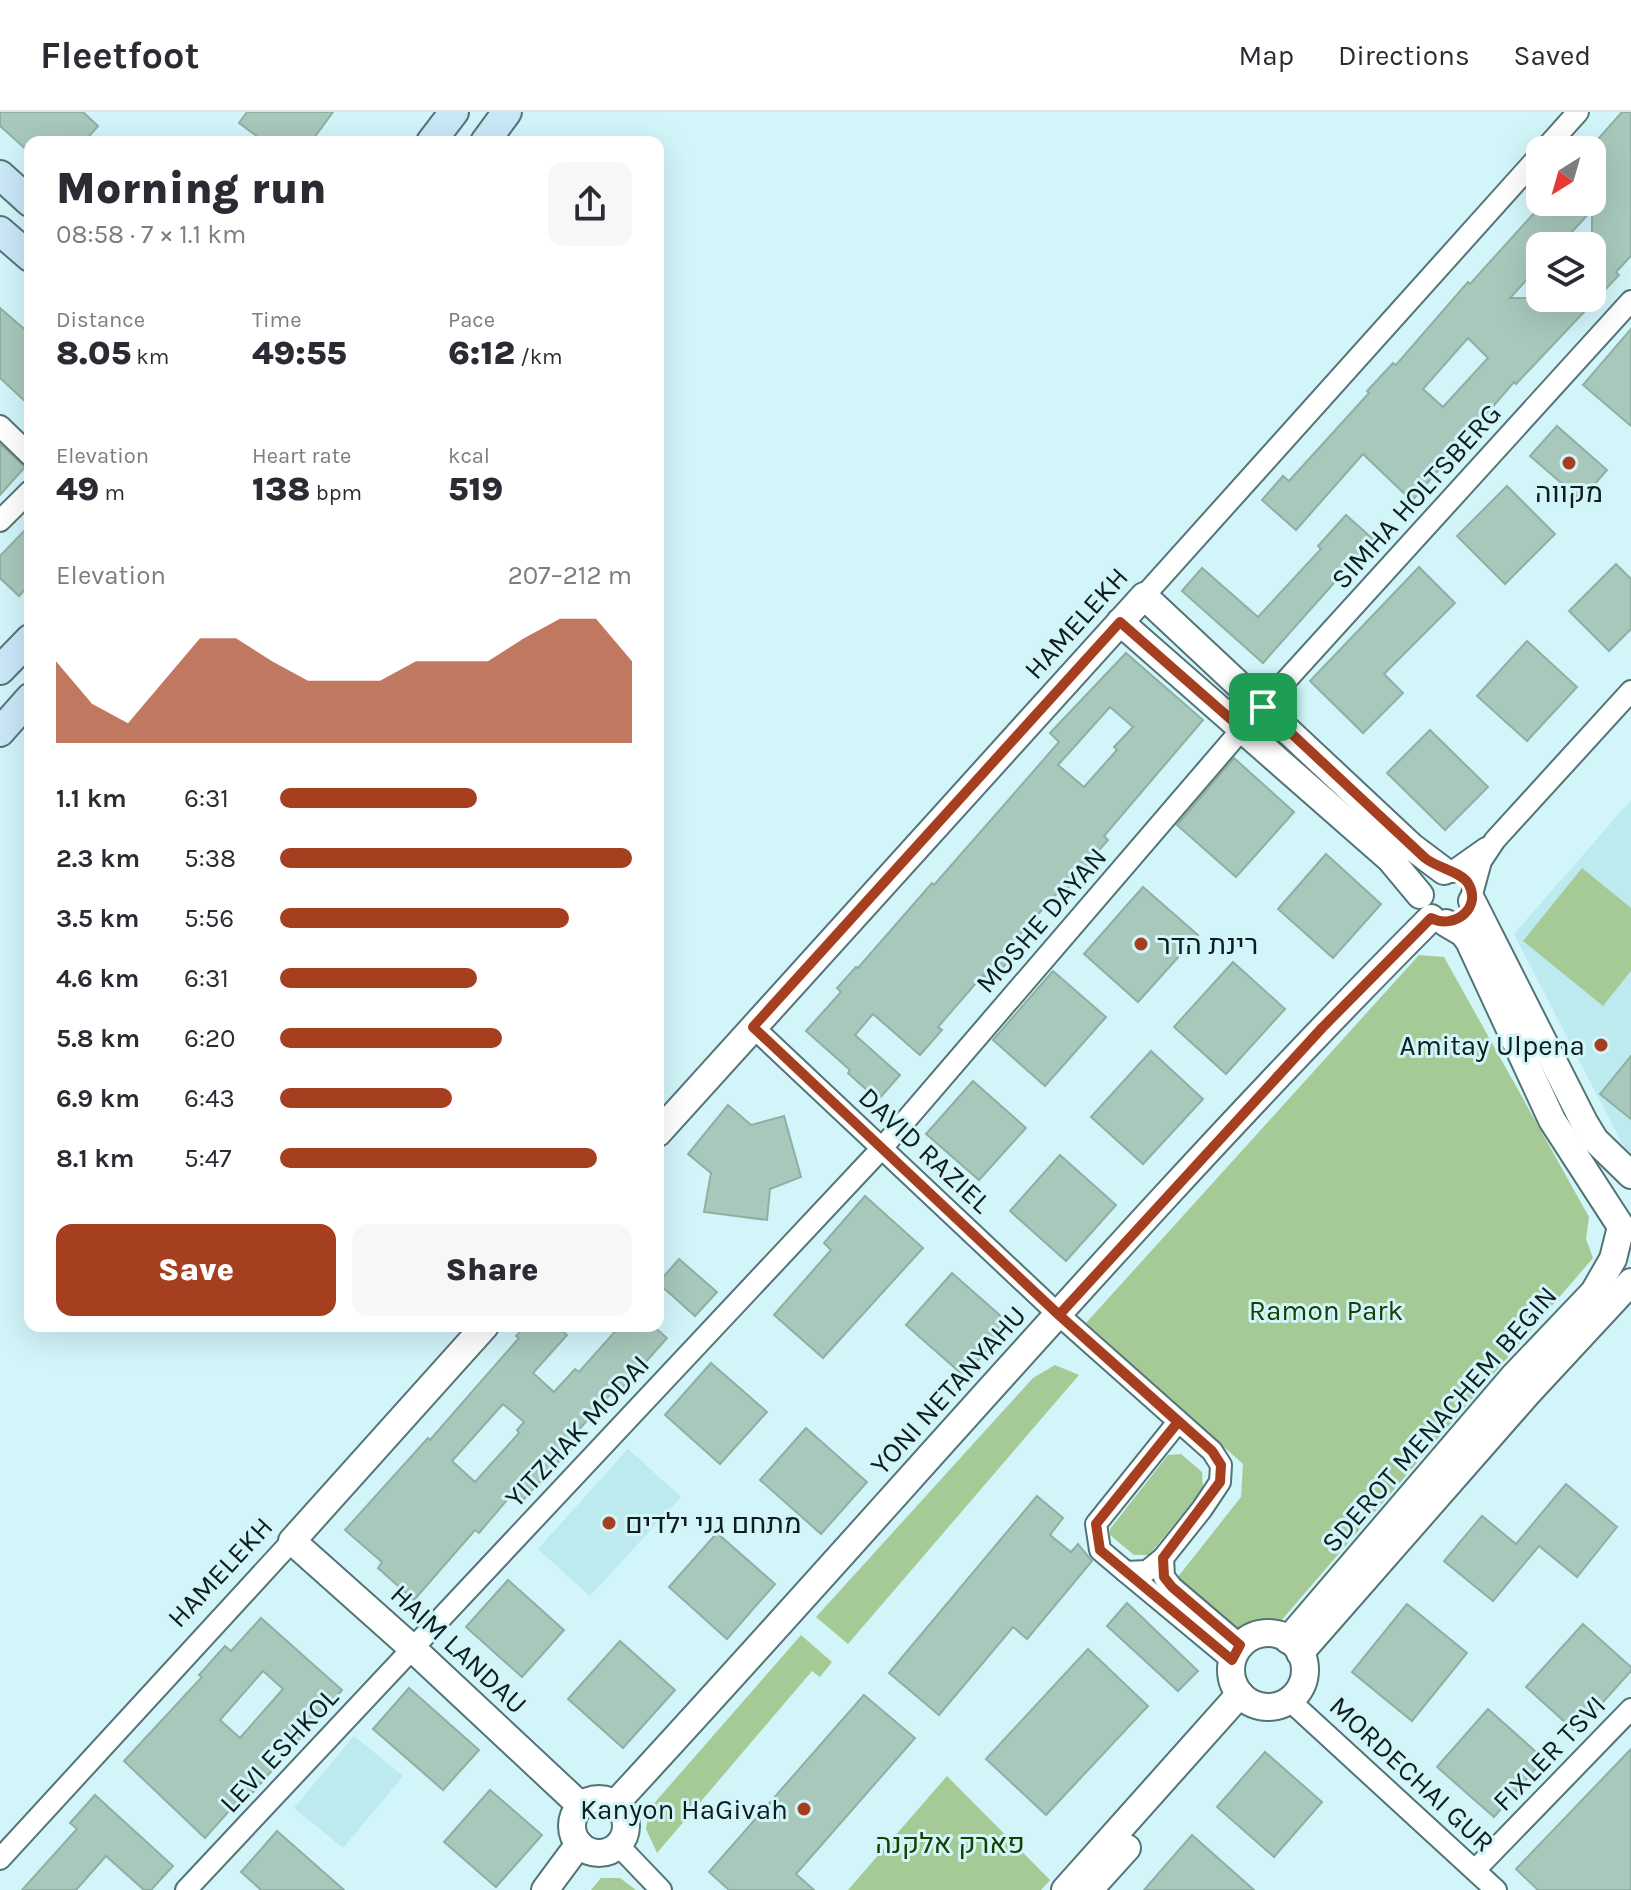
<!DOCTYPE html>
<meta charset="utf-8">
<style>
:root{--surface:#fff;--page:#f7f7f7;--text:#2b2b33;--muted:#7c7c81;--line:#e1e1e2;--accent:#a63f1f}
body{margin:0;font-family:Karla,Heebo,sans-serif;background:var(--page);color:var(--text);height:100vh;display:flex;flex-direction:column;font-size:30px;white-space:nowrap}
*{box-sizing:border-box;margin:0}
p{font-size:26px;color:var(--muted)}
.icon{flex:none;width:44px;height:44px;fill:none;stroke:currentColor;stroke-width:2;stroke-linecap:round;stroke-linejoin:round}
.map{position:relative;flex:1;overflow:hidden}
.sheet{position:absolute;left:24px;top:24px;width:640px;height:1196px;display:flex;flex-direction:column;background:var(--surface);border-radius:16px;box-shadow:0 8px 32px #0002}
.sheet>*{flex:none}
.needle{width:52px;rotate:217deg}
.tools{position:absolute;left:1526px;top:24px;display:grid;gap:16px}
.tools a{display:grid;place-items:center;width:80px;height:80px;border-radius:16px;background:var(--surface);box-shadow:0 8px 32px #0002;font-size:40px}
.pin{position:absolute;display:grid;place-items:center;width:68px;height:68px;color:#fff;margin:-34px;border-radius:16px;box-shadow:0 4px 12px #0006}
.round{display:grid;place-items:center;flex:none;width:84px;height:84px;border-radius:16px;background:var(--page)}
.head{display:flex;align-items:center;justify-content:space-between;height:136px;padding:0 32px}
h1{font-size:44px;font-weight:800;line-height:60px}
.stats{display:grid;grid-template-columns:repeat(3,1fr);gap:12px;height:136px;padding:8px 32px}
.stats div{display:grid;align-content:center}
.stats b{font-size:34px;font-weight:800}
.stats small{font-size:22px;font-weight:400}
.stats p{font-size:22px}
.chart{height:224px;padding:16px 32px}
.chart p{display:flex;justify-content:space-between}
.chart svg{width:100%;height:144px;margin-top:8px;fill:var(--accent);opacity:.7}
.cta{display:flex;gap:16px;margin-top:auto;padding:16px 32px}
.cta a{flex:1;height:92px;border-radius:16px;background:var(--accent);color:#fff;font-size:32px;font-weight:800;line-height:92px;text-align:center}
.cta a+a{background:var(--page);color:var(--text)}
ul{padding:0 32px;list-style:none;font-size:26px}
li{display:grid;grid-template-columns:128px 96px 1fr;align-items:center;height:60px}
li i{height:20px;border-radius:10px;background:var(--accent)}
header{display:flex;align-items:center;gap:48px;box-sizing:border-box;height:112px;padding:0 40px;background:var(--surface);border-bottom:2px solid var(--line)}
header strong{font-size:38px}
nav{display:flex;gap:44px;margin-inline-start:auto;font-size:28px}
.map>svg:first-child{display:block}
.built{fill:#bceaef}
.green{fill:#a5ca96}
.building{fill:#a8c8bc;stroke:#90afa4;stroke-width:2;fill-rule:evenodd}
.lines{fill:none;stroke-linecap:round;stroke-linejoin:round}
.minor-casing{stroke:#537477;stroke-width:24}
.tertiary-casing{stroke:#537477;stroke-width:30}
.secondary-casing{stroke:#537477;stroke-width:32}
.minor{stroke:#fff;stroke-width:20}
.tertiary{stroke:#fff;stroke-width:26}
.secondary{stroke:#cae7f8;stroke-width:28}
.route-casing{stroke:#fff;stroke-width:16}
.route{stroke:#a63f1f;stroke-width:10}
.poi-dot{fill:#a63f1f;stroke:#d1f5f9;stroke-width:3}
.labels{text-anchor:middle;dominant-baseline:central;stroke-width:6;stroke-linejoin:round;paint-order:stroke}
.poi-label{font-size:28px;fill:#0f1d1e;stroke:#d1f5f9;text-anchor:start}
.street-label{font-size:28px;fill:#0f1d1e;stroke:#d1f5f9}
.park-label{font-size:28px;fill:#184000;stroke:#d1f5f9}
</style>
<header>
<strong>Fleetfoot</strong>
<nav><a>Map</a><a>Directions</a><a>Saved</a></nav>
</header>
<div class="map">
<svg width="1631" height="1778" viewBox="0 0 1631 1778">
<rect width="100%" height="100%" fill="#d1f5f9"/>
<!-- built -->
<g class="built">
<path d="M1631,688V1045L1628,1043L1514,822Z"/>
<path d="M628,1337L681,1385L590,1484L538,1437Z"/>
<path d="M354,1624L403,1664L343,1736L294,1696Z"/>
</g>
<!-- green -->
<g class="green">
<path d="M1582,756L1631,796V859L1603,894L1523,829Z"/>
<path d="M1419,843L1444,845L1589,1105L1586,1127L1593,1146L1280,1510L1258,1508L1239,1516L1177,1466L1241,1385L1243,1352L1086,1211Z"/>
<path d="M1055,1253L1079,1263L848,1532L816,1505L1033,1266Z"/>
<path d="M1181,1342L1202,1360L1203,1377L1149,1443H1134L1110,1423V1417L1168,1343Z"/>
<path d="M801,1523L832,1550L820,1565L812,1559L657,1741L646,1717L650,1696Z"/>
<path d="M947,1664L1050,1768L1041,1778H848Z"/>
<path d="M601,1766H620L636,1778H591Z"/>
</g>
<!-- building -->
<g class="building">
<path d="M0,0H83L98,14L84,30H30V41L0,14Z"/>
<path d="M247,0H333L311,30H265L239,11Z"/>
<path d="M1622,0H1631V144L1616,160L1619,163L1516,272L1514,270L1412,389L1363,342L1296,418L1262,388L1283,364L1289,369L1369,281L1367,279L1393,251L1396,253L1468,170L1470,172L1544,90H1592V34ZM1592,98V186H1510L1540,153V134H1559ZM1468,226L1488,246L1443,295L1423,277Z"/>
<path d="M0,196L30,222V294L0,266Z"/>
<path d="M1631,217V314L1583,273Z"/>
<path d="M1557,314L1607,358L1581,388L1530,344Z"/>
<path d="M0,332L25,355L0,383Z"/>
<path d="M1507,374L1555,422L1505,472L1457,424Z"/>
<path d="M1346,403L1373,427L1263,551L1182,479L1202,456L1258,505L1321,437L1318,434Z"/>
<path d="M30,413V472L19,484L0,466V444Z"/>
<path d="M1616,452L1631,467V517L1609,539L1569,499Z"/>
<path d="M1419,455L1455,491L1384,562L1403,581L1363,621L1310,569Z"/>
<path d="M1527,529L1577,575L1527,629L1477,584Z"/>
<path d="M1126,541L1203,608L1104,724L1108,728L1086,753L1087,754L1062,783L1058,780L1005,839L1012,845L990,870L983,863L938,915L942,918L920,943L873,902L855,923L900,963L878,988L848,961L850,958L806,919L841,880L837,876L856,855L858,856L932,771L934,773L1059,630L1050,621ZM1110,595L1133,615L1114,635L1117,638L1084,675L1058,653Z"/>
<path d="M1430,618L1488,675L1445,718L1387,661Z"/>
<path d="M1234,646L1294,700L1236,765L1177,713Z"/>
<path d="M1326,742L1381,792L1333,846L1278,797Z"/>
<path d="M1143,775L1198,823L1138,890L1084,842Z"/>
<path d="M1233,850L1285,897L1226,962L1174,915Z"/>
<path d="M1053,859L1106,905L1045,974L993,928Z"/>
<path d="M1151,939L1203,987L1143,1052L1091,1005Z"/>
<path d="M1631,944V1007L1600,982Z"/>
<path d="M973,969L1026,1016L979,1068L926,1022Z"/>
<path d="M728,993L751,1013L784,1004L801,1065L770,1077L767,1108L704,1100L711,1061L688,1042Z"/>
<path d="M1060,1043L1116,1093L1066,1149L1010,1099Z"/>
<path d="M865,1084L923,1136L823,1246L774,1203L831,1138L824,1131Z"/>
<path d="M679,1147L717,1180L695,1204L658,1171Z"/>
<path d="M952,1161L1010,1212L964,1264L906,1213Z"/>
<path d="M525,1214H557L567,1223L533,1261L554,1280L575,1257L579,1260L620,1214H653L667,1226L620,1279L616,1276L575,1322L580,1327L522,1389L513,1381L479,1421L475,1418L414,1488L378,1456L382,1450L345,1418L428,1326L430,1328L519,1226L516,1224ZM503,1292L524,1310L517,1318L519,1321L475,1370L452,1349Z"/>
<path d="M711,1251L767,1300L720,1352L665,1303Z"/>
<path d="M806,1316L867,1370L821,1422L760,1368Z"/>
<path d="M1566,1372L1617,1415L1577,1465L1539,1434L1493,1489L1444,1449L1482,1404L1516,1432Z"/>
<path d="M1037,1384L1063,1406L1050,1423L1071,1440L1078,1432L1092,1449L1027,1527L1013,1515L939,1603L889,1561Z"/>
<path d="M717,1421L775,1472L727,1527L669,1475Z"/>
<path d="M508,1468L564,1518L522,1565L466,1515Z"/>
<path d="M1127,1491L1198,1559L1178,1579L1107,1514Z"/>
<path d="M1407,1492L1467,1541L1412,1609L1352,1560Z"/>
<path d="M261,1506L342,1578L248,1686L244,1682L205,1726L124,1649L202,1565L199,1563L225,1534L231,1539ZM263,1559L283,1577L240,1626L220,1608Z"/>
<path d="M1583,1512L1631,1555V1559L1576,1620L1526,1575Z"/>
<path d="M620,1529L675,1578L623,1636L568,1587Z"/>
<path d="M1088,1537L1148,1594L1046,1703L986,1647Z"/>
<path d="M409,1576L479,1638L443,1678L373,1617Z"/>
<path d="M864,1583L915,1626L796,1762L814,1778H729L709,1760Z"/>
<path d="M1488,1597L1544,1647L1494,1705L1437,1655Z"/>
<path d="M1631,1637V1778H1538L1516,1757Z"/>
<path d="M1265,1640L1322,1690L1274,1745L1217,1695Z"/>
<path d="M490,1678L542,1723L496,1775L444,1730Z"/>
<path d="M95,1683L173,1754L151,1778H144L106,1744L76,1778H22L77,1717L70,1711Z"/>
<path d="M277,1719L344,1778H261L241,1760Z"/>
<path d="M1192,1723L1254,1778H1144Z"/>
</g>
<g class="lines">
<defs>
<g id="minor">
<path d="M1544,38L1578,0"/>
<path d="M0,314L30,343"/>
<path d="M0,409L30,379"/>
<path d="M1144,484L1540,43"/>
<path d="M1452,760L1486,736"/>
<path d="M1472,782L1481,749L1495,728L1631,579"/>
<path d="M753,915L1059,1203L1212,1339L1221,1353L1220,1370L1202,1397L1163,1446L1147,1459L1126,1460L1100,1438L1096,1412L1178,1310"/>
<path d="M1163,1446L1164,1465L1172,1475L1240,1533"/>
<path d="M1126,1460L1232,1548"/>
<path d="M1289,1588L1496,1778"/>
<path d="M618,1733L661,1778"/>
<path d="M0,1747L292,1429"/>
<path d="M1475,1758L1631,1597"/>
<path d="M186,1778L882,1036L1242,617L1631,189"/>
</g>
<g id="tertiary">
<path d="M1120,510L1390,747L1420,783"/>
<path d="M1472,789L1584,1010L1595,1028L1631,1063"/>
<path d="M1446,811L1463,821L1469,829L1552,1008L1620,1113"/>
<path d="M658,1021L1144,484L1412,735L1444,759"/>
<path d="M485,1214L292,1429L412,1536L581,1694"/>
<circle cx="1268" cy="1558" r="37"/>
<path d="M1288,1528L1514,1264L1594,1180L1613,1147L1620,1119"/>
<path d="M1300,1541L1527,1282L1631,1170"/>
<circle cx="599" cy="1714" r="27"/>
<path d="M615,1692C888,1397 1148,1090 1431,806"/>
<path d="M545,1778L579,1732"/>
<path d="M1065,1778L1240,1582"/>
<path d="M1089,1778L1127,1736"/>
</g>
<g id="secondary">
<path d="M431,30L454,0"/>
<path d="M485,30L507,0"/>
<path d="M0,63L30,90"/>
<path d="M0,119L30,145"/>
<path d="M0,558L30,527"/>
<path d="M0,620L30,586"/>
</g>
</defs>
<!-- minor casing -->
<use href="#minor" class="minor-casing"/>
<!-- tertiary casing -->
<use href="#tertiary" class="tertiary-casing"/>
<!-- secondary casing -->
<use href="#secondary" class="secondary-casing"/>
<!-- minor -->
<use href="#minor" class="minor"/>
<!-- tertiary -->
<use href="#tertiary" class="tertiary"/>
<!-- secondary -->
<use href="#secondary" class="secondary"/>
</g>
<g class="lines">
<defs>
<path id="route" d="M1263,595L1242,617L1120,510L753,915L1059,1203L1212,1339L1221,1353L1220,1370L1163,1446L1164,1465L1172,1475L1240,1533L1232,1548L1100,1438L1096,1412L1178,1310L1059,1203L1322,916L1431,806C1454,818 1483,796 1468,771C1460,759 1437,756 1425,746L1263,595"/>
</defs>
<!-- route casing -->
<use href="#route" class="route-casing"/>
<!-- route -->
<use href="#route" class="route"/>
</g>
<!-- markers -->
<g class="poi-dot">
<circle cx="1569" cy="351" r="8"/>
<circle cx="1141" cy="832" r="8"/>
<circle cx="1601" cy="933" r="8"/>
<circle cx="609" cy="1411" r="8"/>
<circle cx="804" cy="1697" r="8"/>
</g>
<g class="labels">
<!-- poi labels -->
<g class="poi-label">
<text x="1569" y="380" text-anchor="middle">מקווה</text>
<text x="1157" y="832">רינת הדר</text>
<text x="1585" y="933" text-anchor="end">Amitay Ulpena</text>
<text x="625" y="1411">מתחם גני ילדים</text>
<text x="788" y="1697" text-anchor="end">Kanyon HaGivah</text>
</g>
<!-- street labels -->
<g class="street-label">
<text transform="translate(1416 384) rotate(-48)">SIMHA HOLTSBERG</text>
<text transform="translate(1076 511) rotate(-48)">HAMELEKH</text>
<text transform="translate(1041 808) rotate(-49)">MOSHE DAYAN</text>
<text transform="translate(925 1038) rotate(43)">DAVID RAZIEL</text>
<text transform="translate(948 1278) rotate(-48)">YONI NETANYAHU</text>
<text transform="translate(1439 1307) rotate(-49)">SDEROT MENACHEM BEGIN</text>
<text transform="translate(577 1319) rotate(-47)">YITZHAK MODAI</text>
<text transform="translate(220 1460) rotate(-47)">HAMELEKH</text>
<text transform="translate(459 1537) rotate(43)">HAIM LANDAU</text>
<text transform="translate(279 1638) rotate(-47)">LEVI ESHKOL</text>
<text transform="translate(1549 1641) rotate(-46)">FIXLER TSVI</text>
<text transform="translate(1412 1662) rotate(43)">MORDECHAI GUR</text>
</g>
<!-- park labels -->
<g class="park-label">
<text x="1326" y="1198">Ramon Park</text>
<text x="950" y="1731">פארק אלקנה</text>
</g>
</g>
</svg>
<div class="tools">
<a><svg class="needle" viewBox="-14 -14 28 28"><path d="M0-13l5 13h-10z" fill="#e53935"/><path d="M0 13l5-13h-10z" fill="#7c7c81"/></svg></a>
<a><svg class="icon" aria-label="layers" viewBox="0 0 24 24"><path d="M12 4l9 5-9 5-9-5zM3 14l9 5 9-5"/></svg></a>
</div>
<div class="pin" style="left:1263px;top:595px;background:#1e9e55"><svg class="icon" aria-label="arrive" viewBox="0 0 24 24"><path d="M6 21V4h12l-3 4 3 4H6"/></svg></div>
<section class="sheet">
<div class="head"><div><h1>Morning run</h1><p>08:58 · 7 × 1.1 km</p></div><a class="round"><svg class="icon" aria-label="share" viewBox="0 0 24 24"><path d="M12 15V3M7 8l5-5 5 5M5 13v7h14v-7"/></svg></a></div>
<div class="stats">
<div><p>Distance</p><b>8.05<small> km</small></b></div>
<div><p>Time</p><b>49:55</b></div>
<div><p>Pace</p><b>6:12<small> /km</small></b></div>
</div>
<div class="stats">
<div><p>Elevation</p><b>49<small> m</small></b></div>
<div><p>Heart rate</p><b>138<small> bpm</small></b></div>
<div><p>kcal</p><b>519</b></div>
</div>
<div class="chart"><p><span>Elevation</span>207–212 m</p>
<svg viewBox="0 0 160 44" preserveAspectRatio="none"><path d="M0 44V19L10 32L20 38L30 25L40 12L50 12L60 19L70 25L80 25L90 25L100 19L110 19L120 19L130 12L140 6L150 6L160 19V44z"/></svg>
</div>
<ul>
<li><b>1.1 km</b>6:31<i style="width:56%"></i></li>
<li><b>2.3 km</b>5:38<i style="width:100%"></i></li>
<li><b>3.5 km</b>5:56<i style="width:82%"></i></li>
<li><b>4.6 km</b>6:31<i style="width:56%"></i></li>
<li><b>5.8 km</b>6:20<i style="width:63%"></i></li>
<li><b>6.9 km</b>6:43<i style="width:49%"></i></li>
<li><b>8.1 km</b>5:47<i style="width:90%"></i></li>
</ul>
<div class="cta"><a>Save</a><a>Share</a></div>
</section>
</div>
